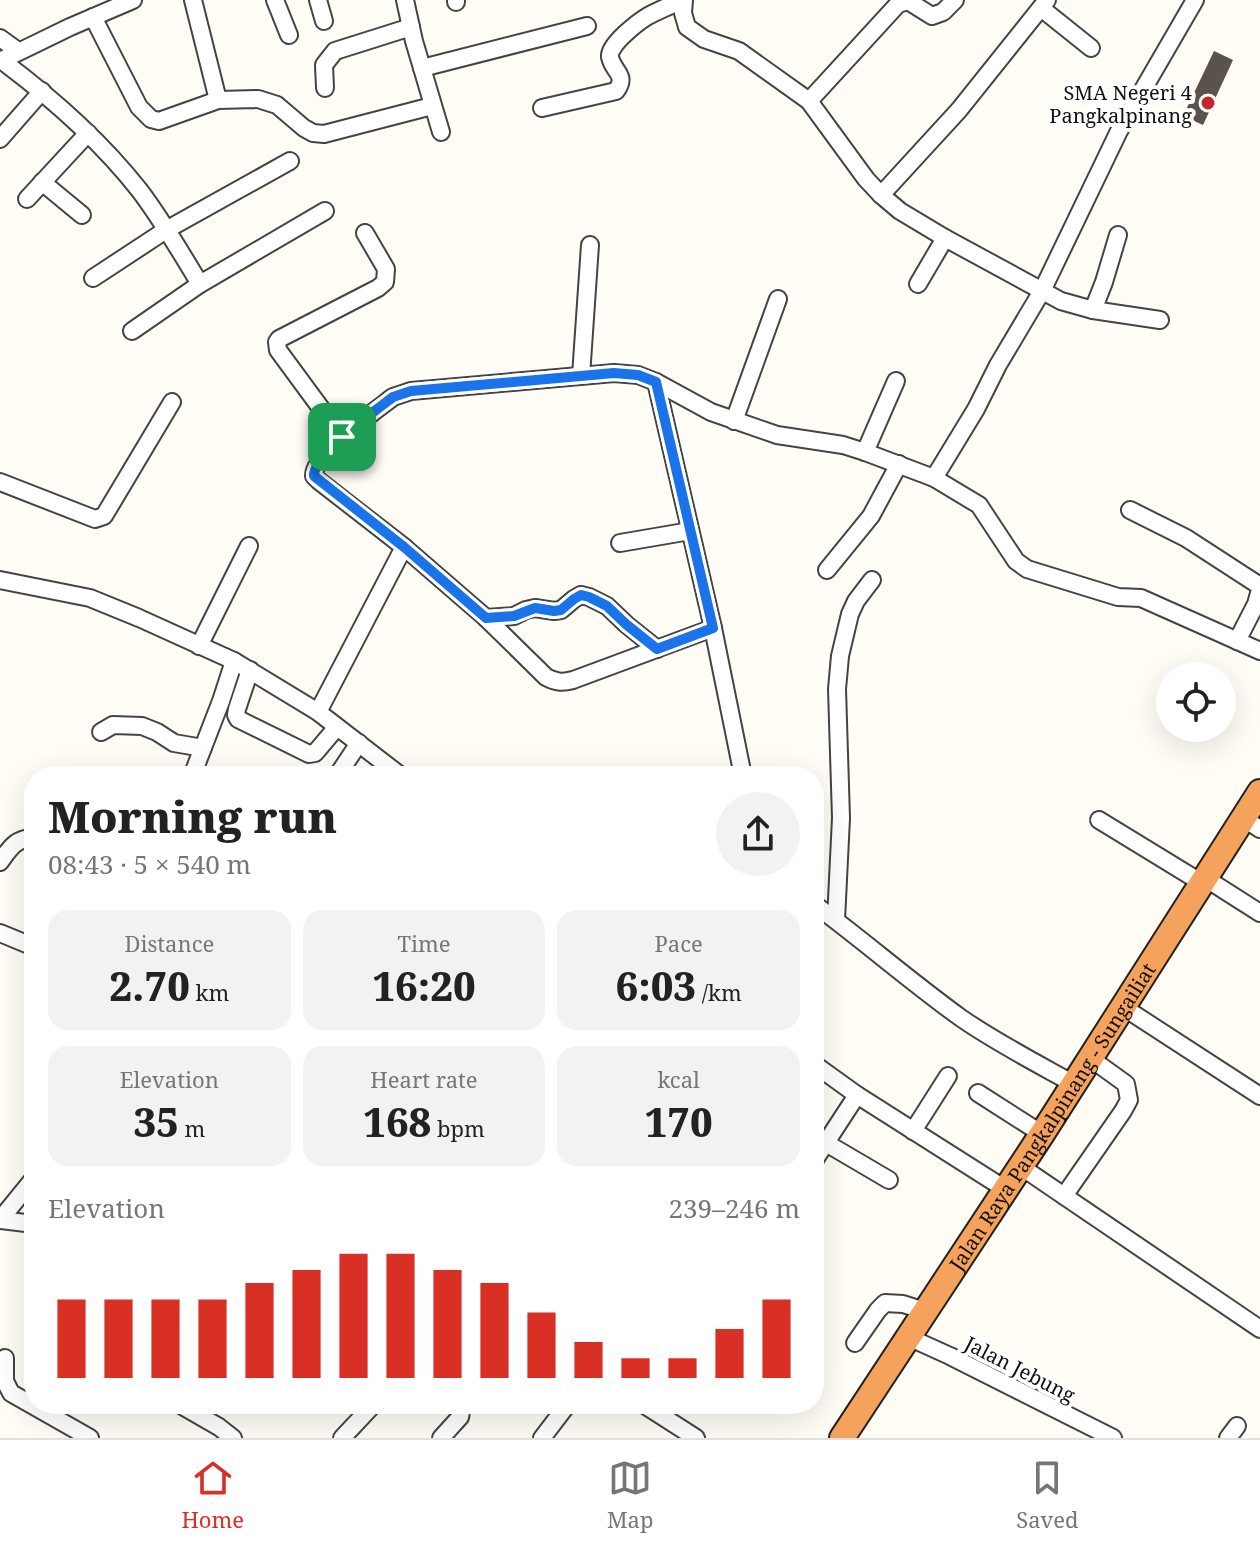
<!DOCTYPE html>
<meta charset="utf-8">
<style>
:root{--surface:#fff;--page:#f2f2f2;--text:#222;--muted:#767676;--line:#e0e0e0;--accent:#d93025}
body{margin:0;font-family:"Noto Serif",serif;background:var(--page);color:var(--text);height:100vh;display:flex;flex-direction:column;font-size:30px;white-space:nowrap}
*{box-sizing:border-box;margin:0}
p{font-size:26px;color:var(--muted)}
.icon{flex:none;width:44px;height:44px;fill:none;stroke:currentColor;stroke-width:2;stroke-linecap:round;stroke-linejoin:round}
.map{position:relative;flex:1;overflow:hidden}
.panel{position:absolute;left:24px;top:766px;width:800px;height:648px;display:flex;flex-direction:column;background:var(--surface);border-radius:32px;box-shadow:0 8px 32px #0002}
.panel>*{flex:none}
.controls{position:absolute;left:1156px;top:662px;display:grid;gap:16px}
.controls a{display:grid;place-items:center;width:80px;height:80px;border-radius:50%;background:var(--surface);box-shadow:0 8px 32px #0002;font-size:40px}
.pin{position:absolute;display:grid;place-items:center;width:68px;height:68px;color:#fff;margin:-34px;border-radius:16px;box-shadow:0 4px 12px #0006}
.round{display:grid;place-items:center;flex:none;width:84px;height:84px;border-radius:42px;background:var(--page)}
.headline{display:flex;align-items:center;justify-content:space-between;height:136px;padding:0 24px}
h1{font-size:44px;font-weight:800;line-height:60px}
.metrics{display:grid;grid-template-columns:repeat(3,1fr);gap:12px;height:136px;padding:8px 24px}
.metrics div{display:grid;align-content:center;border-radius:20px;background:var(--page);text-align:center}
.metrics b{font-size:40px;font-weight:800}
.metrics small{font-size:22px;font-weight:400}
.metrics p{font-size:22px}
.chart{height:224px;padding:16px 24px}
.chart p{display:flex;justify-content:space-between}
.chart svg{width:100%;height:144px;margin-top:8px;stroke:var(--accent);stroke-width:6}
.menu{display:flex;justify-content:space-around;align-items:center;height:112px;border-top:2px solid var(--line);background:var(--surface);font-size:22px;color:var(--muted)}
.menu a{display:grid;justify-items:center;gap:4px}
.menu .on{color:var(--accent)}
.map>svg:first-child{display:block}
.building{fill:#5a524d}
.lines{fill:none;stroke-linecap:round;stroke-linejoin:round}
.minor-casing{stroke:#444;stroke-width:20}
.highway-casing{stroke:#222;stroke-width:28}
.minor{stroke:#fff;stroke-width:16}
.highway{stroke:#f5a25d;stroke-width:24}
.route-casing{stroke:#fff;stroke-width:16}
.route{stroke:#1a73e8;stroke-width:10}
.poi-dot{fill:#c4262e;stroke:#fff;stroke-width:3}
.labels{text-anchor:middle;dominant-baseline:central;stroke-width:8;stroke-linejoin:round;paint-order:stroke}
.poi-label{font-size:20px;fill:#111;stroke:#fff;text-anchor:end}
.street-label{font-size:20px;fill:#111;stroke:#fff}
</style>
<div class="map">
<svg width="1260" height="1438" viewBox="0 0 1260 1438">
<rect width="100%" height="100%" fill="#fffdf5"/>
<!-- building -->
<path class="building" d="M1214,51L1233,60L1203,125L1183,116Z"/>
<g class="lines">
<defs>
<g id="minor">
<path d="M193,0L218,100"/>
<path d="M275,0L289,35"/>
<path d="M318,0L324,21"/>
<path d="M405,0L414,41L441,132"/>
<path d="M456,0V2"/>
<path d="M684,0L683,13L687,27L704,39L739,51L809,101L866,179L881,195L900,211L945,238L1061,301L1093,310L1160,320"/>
<path d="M1041,8L1091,48"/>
<path d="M93,17L139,107L151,119L159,121L218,100L258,99L277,105L304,128L313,133L324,134L432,106"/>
<path d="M0,38L18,51"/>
<path d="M1,60C52,98 100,140 140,191C162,220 181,253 200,284L132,331"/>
<path d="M0,61L70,27L133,0"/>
<path d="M422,68L587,26"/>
<path d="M325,88L324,65L335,51L411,27"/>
<path d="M809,101L898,4L908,1L932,16L943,12L955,0"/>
<path d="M542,108L616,91C628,75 613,72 610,57C608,45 638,22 648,16C659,10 671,5 683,0"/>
<path d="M0,139L42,91"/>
<path d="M42,182L82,215"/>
<path d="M881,195L959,110L1047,0"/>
<path d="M27,199L88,133"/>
<path d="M93,278L166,230L290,161"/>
<path d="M200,284L325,211"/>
<path d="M918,284L945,238"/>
<path d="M1093,310L1104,282L1118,235"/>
<path d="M581,376L590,245"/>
<path d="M656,382L713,628L743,776"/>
<path d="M734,421L778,299"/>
<path d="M342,437L278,350L277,342L279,339L378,288L385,282L386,269L365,233"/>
<path d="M865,452L896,381"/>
<path d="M934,478L976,409L998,365L1042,291L1119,131L1195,0"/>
<path d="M0,482L95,519L104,516L172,402"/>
<path d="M1130,510L1186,538L1260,586"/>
<path d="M620,543L690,531"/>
<path d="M827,570L871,516L899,464"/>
<path d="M0,580L90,598L139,618L234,661L318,712L401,776"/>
<path d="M486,618L514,616L526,610L535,608L554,611L561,610L574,599L581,595L589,597L607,606L627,625L657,649"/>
<path d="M713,628L573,680C562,683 555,682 546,677L486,618L404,547L319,481L314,476C313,454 375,411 393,397L411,391L614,373L638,375L656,382L711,412L777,435L843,445L865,452L934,478L979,505L1016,561L1027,569L1118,597L1141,598L1260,651"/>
<path d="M1237,641L1256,604L1260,590"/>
<path d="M199,646L249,546"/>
<path d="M250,670L237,709L236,715L238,719L309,754L315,753L337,727"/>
<path d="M318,712L404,547"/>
<path d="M101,732L113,725L142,726L157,732L174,743L203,748"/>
<path d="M192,776L221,701L234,661"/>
<path d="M337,776L359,743"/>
<path d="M1243,818L1260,829"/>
<path d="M1099,820L1202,883"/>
<path d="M0,862C11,847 14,840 34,837"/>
<path d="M1205,878L1260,913"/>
<path d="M814,904C864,941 911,982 961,1018C997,1043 1036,1063 1074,1084"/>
<path d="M836,920L841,818L837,689L840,656L850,614L856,601L872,580"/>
<path d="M0,933L34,947"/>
<path d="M1123,1007L1260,1096"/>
<path d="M814,1064L857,1095L1005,1189"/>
<path d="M978,1093L1042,1134"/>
<path d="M913,1131L948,1076"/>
<path d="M826,1143L889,1180"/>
<path d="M814,1161L857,1095"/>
<path d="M1020,1166L1260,1329"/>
<path d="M1064,1196L1123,1111L1129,1100L1126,1084L1090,1058"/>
<path d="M0,1220L34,1178"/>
<path d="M0,1220L34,1224"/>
<path d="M908,1337L950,1356L1113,1438"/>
<path d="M855,1343L878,1310L885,1303L903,1304L925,1311"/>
<path d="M5,1358V1381L11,1393L90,1438"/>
<path d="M179,1404L219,1427L233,1438"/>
<path d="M643,1404L696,1438"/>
<path d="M342,1438L374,1404"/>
<path d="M441,1438L460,1417C462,1411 459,1408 454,1404"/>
<path d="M542,1438L568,1404"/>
<path d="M1228,1438L1237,1426"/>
</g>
<g id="highway">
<path id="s1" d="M842,1438L1042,1134L1260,792"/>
</g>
</defs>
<!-- minor casing -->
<use href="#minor" class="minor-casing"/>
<!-- highway casing -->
<use href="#highway" class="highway-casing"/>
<!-- minor -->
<use href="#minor" class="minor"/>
<!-- highway -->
<use href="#highway" class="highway"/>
</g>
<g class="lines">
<defs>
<path id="route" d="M614,373L638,375L656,382L713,628L657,649L627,625L607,606L589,597L581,595L574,599L561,610L554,611L535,608L514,616L486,618L404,547L314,476C313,454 375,411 393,397L411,391Z"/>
</defs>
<!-- route casing -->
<use href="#route" class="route-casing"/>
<!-- route -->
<use href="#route" class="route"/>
</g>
<!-- markers -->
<circle class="poi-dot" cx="1208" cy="103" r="8"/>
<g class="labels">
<!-- poi labels -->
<g class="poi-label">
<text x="1192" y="92">SMA Negeri 4<tspan x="1192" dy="23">Pangkalpinang</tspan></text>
</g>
<!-- street labels -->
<g class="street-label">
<text stroke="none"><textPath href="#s1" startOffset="384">Jalan Raya Pangkalpinang - Sungailiat</textPath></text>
<text transform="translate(1020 1369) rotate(27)">Jalan Jebung</text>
</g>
</g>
</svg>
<div class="controls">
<a><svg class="icon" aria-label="locate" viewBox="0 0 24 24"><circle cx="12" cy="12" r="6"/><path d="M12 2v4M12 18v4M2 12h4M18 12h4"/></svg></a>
</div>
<div class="pin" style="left:342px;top:437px;background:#1e9e55"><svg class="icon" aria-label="arrive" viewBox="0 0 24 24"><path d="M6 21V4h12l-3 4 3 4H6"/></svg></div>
<section class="panel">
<div class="headline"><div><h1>Morning run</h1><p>08:43 · 5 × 540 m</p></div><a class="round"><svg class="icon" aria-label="share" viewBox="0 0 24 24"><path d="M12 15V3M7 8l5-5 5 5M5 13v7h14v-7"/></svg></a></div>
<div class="metrics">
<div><p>Distance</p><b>2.70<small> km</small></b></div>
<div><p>Time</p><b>16:20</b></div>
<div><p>Pace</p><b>6:03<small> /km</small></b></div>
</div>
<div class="metrics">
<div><p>Elevation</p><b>35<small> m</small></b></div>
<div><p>Heart rate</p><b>168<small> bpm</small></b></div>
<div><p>kcal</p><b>170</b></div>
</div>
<div class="chart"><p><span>Elevation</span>239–246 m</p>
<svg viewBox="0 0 160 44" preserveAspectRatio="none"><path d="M5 44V20M15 44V20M25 44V20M35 44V20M45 44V15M55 44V11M65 44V6M75 44V6M85 44V11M95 44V15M105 44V24M115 44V33M125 44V38M135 44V38M145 44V29M155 44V20"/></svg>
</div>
</section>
</div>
<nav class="menu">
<a class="on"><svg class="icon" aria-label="home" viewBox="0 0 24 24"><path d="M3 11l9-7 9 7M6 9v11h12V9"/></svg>Home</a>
<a><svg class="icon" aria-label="map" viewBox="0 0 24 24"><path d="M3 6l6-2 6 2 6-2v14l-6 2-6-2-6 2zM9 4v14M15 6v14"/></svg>Map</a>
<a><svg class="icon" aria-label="saved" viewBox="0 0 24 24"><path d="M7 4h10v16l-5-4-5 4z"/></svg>Saved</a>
</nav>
